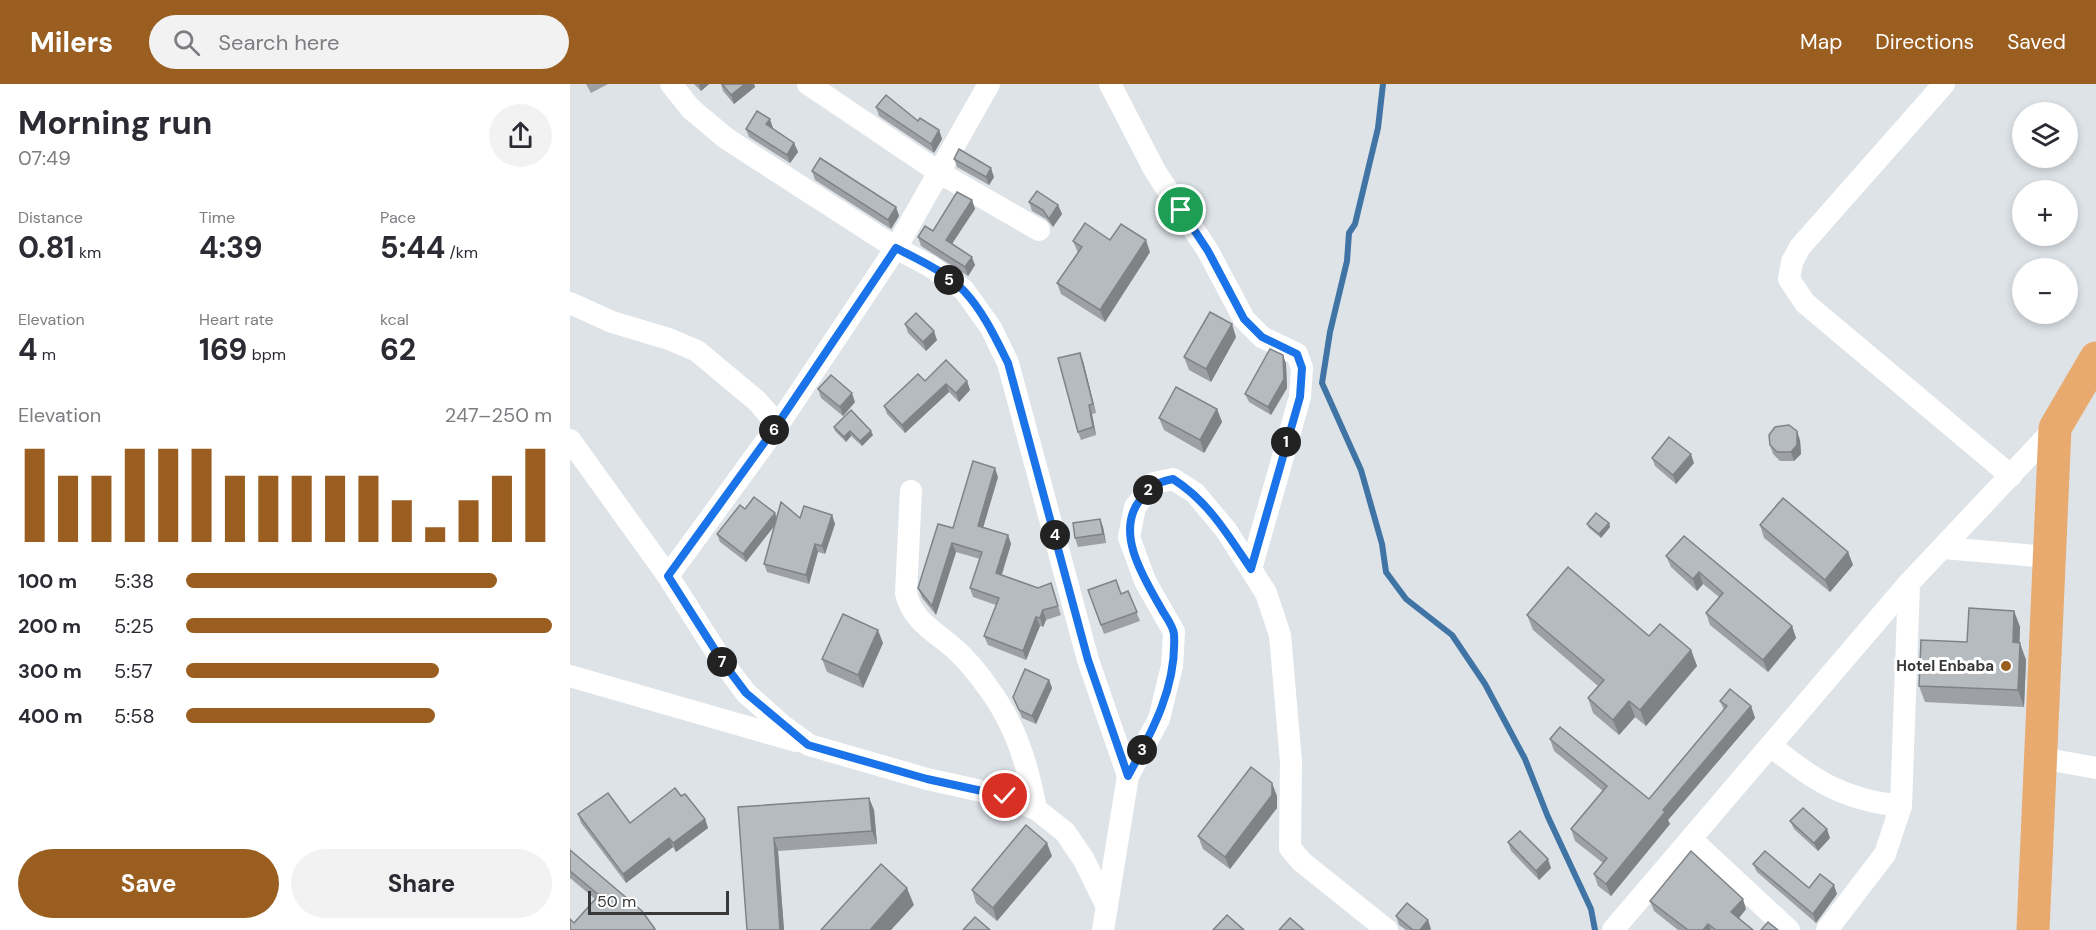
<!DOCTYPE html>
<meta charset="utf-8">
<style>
:root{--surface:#fff;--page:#f2f2f3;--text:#2b2b33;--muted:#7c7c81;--accent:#9a5e20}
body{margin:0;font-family:"DM Sans",sans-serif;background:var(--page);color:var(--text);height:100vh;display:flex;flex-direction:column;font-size:22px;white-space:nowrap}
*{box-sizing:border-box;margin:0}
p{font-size:20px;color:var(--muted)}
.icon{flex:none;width:33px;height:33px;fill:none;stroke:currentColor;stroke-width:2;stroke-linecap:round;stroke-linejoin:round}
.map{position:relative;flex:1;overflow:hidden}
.panel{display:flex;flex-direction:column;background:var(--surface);width:570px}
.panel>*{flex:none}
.controls{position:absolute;left:1442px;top:18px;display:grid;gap:12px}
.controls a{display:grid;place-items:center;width:66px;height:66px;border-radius:50%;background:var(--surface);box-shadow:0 3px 9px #0003;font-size:30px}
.scale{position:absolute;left:18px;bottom:15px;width:141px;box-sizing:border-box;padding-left:6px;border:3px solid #36383a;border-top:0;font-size:16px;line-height:21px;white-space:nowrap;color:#36383a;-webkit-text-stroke:4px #fff;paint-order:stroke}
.pin{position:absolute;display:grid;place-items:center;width:51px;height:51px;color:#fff;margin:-26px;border:3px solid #fff;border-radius:50%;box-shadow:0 2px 6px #0007}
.km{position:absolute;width:30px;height:30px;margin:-15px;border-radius:50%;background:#222;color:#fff;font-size:16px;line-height:30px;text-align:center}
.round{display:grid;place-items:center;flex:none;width:63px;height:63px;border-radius:32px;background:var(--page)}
.overview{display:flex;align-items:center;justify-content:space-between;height:102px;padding:0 18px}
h1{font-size:33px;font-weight:700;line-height:45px}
.metrics{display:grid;grid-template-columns:repeat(3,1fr);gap:9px;height:102px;padding:6px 18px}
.metrics div{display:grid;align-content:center}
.metrics b{font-size:30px;font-weight:700}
.metrics small{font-size:16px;font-weight:400}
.metrics p{font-size:16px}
.chart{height:168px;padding:12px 18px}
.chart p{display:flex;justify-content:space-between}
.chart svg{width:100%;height:108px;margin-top:6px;stroke:var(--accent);stroke-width:6}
.action{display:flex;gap:12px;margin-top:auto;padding:12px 18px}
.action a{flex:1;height:69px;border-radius:36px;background:var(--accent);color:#fff;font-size:24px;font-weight:700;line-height:69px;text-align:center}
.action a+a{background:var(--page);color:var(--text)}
ul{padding:0 18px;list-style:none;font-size:20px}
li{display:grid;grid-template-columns:96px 72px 1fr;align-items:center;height:45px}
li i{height:15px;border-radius:8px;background:var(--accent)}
header{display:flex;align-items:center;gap:36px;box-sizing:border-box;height:84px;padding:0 30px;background:var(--accent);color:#fff}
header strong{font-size:28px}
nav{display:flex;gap:33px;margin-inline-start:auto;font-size:21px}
.search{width:420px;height:54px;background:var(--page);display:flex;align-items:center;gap:15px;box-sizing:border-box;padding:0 21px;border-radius:33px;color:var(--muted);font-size:22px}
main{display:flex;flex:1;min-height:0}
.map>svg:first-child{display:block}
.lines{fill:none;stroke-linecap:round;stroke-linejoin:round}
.stream{stroke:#4074a5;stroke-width:6}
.minor{stroke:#fff;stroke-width:22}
.trunk{stroke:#e8aa6e;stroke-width:33}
.wall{fill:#9da1a5}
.shaded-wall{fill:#7f8386}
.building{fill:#b6bbc0;stroke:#7f8386;stroke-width:1.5}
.route-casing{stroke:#fff;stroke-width:12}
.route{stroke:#1a73e8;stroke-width:8}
.poi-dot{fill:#9a5e20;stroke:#fff;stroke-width:2}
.labels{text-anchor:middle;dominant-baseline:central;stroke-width:6;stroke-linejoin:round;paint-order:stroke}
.poi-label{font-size:15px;font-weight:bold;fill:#36383a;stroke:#fff;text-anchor:end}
</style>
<header>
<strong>Milers</strong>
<div class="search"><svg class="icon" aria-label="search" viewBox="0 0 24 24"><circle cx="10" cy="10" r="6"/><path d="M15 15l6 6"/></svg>Search here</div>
<nav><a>Map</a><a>Directions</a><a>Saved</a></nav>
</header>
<main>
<section class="panel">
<div class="overview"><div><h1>Morning run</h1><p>07:49</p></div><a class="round"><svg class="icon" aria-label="share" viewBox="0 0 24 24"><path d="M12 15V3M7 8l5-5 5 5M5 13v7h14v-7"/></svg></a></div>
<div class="metrics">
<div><p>Distance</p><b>0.81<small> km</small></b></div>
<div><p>Time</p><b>4:39</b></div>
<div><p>Pace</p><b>5:44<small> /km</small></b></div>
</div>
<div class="metrics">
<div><p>Elevation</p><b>4<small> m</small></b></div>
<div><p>Heart rate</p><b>169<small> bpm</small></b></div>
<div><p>kcal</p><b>62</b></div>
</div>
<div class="chart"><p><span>Elevation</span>247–250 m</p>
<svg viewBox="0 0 160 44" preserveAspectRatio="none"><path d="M5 44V6M15 44V17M25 44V17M35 44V6M45 44V6M55 44V6M65 44V17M75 44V17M85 44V17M95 44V17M105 44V17M115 44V27M125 44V38M135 44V27M145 44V17M155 44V6"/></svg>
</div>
<ul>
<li><b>100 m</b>5:38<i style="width:85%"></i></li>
<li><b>200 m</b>5:25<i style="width:100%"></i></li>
<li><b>300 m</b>5:57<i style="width:69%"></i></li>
<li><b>400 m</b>5:58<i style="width:68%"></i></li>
</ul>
<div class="action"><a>Save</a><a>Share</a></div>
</section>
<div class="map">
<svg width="1526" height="846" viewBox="0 0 1526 846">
<rect width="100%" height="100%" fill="#dee3e8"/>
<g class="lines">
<!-- stream -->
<path class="stream" d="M813,0L808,44L785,140L779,149L777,177L760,248L752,299L791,386L812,460L816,488L836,515L882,551L915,600L955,675L978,733L1021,825L1025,846"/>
<!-- minor -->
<g class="minor">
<path d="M101,0L121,25L157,55L326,164L360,182L394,206L421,244L438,279L518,576L558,692"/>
<path d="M238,0L370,89L469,146"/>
<path d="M540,0L585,87L638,167L674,235L692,253L727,270L732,284L730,313L681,485"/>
<path d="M1374,0L1230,163L1222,178L1219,195L1235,219L1441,392"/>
<path d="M0,219L42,238L99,255L127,267L187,317L208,341"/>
<path d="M0,356L98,492L152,577L176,609L213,642L239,661L357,695L434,712L466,725L495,748L514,776L537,823"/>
<path d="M341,407L336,509C342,537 366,548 386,566C398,577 410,592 419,605C446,641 458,683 466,725"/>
<path d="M1374,464L1479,473"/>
<path d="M98,492L208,341L326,164L419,0"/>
<path d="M0,592L226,657"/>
<path d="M1201,662C1244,697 1274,716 1331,722L1339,499"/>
<path d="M1471,674L1526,684"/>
<path d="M1122,756L1219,846"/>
<path d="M533,846L558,692L589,635L602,582L604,548L575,497L559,453L565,423L584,399L603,395L625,409L656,446L696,509L710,551L721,678L720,764L732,778L817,846"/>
<path d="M1043,846L1339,499L1485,344"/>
<path d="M1257,846L1315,770L1331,722"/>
</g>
<!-- trunk -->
<path class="trunk" d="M1463,846L1485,344L1526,274"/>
</g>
<!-- wall -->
<g class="wall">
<path d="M16,0H38L21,9Z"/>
<path d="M124,0H139L131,7Z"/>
<path d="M151,0H184L185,3L164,20L153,7Z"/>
<path d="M306,23L348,37L369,46L372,55L364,69L309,32Z"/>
<path d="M202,44L224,59L228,68L220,79L179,53L176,45Z"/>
<path d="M384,75L424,93L419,101L387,83Z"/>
<path d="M242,87L326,123L329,132L321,145L245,96Z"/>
<path d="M402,116L405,125L382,160L405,181L398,192L351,162L348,153L363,147Z"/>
<path d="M459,118L488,121L492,130L483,143L476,135L462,127Z"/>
<path d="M540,156L580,168L535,238L491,210L487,199L508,169L503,157Z"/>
<path d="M335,240L367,256L356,267L338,249Z"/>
<path d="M666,253L641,298L619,286L614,273Z"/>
<path d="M510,269L513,277L526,329L522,330L526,351L511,356L508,348Z"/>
<path d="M713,271L716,280L717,304L701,331L679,318L675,310Z"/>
<path d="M355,297H397L400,306L389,318L379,308L335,349L317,330L314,322Z"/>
<path d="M248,305L285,318L273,332L251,314Z"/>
<path d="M647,325L652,338L634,369L594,346L589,334Z"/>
<path d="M264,343L303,351L292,362L281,352L276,358L265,347Z"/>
<path d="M1230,356L1231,370L1224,377H1210L1203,370L1200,361Z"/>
<path d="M1082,374L1124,379L1106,400L1085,382Z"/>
<path d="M428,393L413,443L438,451L441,460L432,491L468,504L481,499L491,531L476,536L473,543L470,542L456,576L418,561L414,552L426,521L403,513L400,504L410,475L386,468L366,531L352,514L348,504L383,444Z"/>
<path d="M175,425L207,434H230L262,431L265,440L255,470L248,468L239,500L197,488L194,480L205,441L176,478L150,458L147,450Z"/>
<path d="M530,435L533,443L536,459L508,463L505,454Z"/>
<path d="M1039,439L1040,443L1031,454L1019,444L1017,440Z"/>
<path d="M1190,441L1278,468L1283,481L1260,508L1194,454Z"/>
<path d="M1114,452L1222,542L1226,554L1198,588L1140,541L1136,529L1149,513L1133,500L1127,507L1101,483L1096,472Z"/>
<path d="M518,506L551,510L558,507L570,537L534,550Z"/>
<path d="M1444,527L1450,543L1449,559L1456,576L1454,623L1355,618L1349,602L1397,558Z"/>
<path d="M957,531L1079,552L1121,566L1127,582L1076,642L1065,633L1049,651L1023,629L1018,614L1028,602L963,546Z"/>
<path d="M313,559L293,604L257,588L252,575Z"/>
<path d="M479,596L482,604L466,640L452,634L443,613Z"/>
<path d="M1150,617L1181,622L1185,634L1098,736L1100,740L1041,812L1028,802L1024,790L1033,779L1005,757L1001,745L1033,707L984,667L980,655L1079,715L1154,626Z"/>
<path d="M111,712L135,735L138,744L106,768L103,763L56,799L11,739L8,730L60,739Z"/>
<path d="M707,712V724L660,785L633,765L628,752Z"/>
<path d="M299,714L304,726L307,760L208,767L214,846H177L168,723Z"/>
<path d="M1220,737L1260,754L1248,767L1224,745Z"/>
<path d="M938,758L981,784L969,796L941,767Z"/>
<path d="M0,766L86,846L4,839L25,815L0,794Z"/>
<path d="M482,772L427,837L406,819L402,806Z"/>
<path d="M1183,780L1239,804L1267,810L1246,839L1187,788Z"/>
<path d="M1080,817L1176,825L1169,834L1183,846H1108L1084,827Z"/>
<path d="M826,832L861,845L860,846H836L829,841Z"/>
</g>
<!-- shaded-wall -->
<g class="shaded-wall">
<path d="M129,0H139L131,7Z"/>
<path d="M175,0H184L185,3L164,20L161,11Z"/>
<path d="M200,35L203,44L200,49L196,40Z"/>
<path d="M369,46L372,55L364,69L361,60Z"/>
<path d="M224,59L228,68L220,79L217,71Z"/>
<path d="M421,84L424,93L419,101L416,93Z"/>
<path d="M402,116L405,125L379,164L376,156Z"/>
<path d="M488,121L492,130L483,143L479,135Z"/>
<path d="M326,123L329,132L321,145L318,136Z"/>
<path d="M576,156L580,168L535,238L530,226Z"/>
<path d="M402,173L405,181L398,192L395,183Z"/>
<path d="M662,240L666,253L641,298L636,285Z"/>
<path d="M364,247L367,256L356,267L353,258Z"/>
<path d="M510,269L513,277L526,329L523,320Z"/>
<path d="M713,271L716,280L717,304L701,331L698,323Z"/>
<path d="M397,297L400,306L389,318L386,309Z"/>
<path d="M376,300L379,308L335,349L332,341Z"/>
<path d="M282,309L285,318L273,332L270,323Z"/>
<path d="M519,321L522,330L526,351L523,343Z"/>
<path d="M647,325L652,338L634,369L630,356Z"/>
<path d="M280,347L281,352L276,358L274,353Z"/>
<path d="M301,347L303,351L292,362L290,357Z"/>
<path d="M1227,347L1230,356L1231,370L1224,377L1221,368Z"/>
<path d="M1121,370L1124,379L1106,400L1103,391Z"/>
<path d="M425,384L428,393L411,451L408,442Z"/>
<path d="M205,429L208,437L176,478L173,470Z"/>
<path d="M262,431L265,440L255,470L252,462Z"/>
<path d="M530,435L533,443L536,459L533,450Z"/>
<path d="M1039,439L1040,443L1031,454L1029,450Z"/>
<path d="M438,451L441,460L429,498L426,489Z"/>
<path d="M382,459L386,468L366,531L362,522Z"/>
<path d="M245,460L248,468L239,500L236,491Z"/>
<path d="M1278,468L1283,481L1260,508L1255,496Z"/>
<path d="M1129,488L1133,500L1127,507L1123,495Z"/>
<path d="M473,526L476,536L473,543L470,534Z"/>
<path d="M1444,527L1450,543L1449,575L1443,558Z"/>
<path d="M466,533L470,542L456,576L453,567Z"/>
<path d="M1222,542L1226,554L1198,588L1193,576Z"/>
<path d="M308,546L313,559L293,604L288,591Z"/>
<path d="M1450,559L1456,576L1454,623L1448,606Z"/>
<path d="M1121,566L1127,582L1076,642L1070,626Z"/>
<path d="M479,596L482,604L466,640L462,632Z"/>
<path d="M1059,617L1065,633L1049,651L1043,636Z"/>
<path d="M1181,622L1185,634L1098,736L1100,740L1041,812L1036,800L1093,726Z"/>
<path d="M702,699L707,712V724L660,785L655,773Z"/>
<path d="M299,714L304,726L307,760L302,747Z"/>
<path d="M135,735L138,744L106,768L103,759Z"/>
<path d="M1257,745L1260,754L1248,767L1244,759Z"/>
<path d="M99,754L103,763L56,799L53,790Z"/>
<path d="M204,754L208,767L214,846H210Z"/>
<path d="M477,759L482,772L427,837L423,824Z"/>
<path d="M978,775L981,784L969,796L966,787Z"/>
<path d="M1264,801L1267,810L1246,839L1243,830Z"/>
<path d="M337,804L344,821L321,846H300Z"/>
<path d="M1173,815L1176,825L1165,839L1161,828Z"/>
<path d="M858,836L861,845L860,846H850Z"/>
<path d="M1138,840L1141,846H1133Z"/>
</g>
<!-- building -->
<g class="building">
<path d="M152,0H175L161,11Z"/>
<path d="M316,11L348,37L350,34L369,46L361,60L306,23Z"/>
<path d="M187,27L200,35L196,40L224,59L217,71L176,45Z"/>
<path d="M389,65L421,84L416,93L384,75Z"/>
<path d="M250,74L326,123L318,136L242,87Z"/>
<path d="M467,107L488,121L479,135L473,126L459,118Z"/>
<path d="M387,108L402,116L376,156L402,173L395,183L348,153L355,142L363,147Z"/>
<path d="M515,139L540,156L551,140L576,156L530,226L487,199L512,163L503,157Z"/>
<path d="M640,228L662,240L636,285L614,273Z"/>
<path d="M346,229L364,247L353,258L335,240Z"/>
<path d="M700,265L713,271L714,295L698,323L675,310Z"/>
<path d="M510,269L523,320L519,321L523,343L508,348L488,274Z"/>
<path d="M376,276L397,297L386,309L376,300L332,341L314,322L348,290L355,297Z"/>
<path d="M261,291L282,309L270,323L248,305Z"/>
<path d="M606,303L647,325L630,356L589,334Z"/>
<path d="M281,326L301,347L290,357L280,347L274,353L264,343Z"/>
<path d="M1219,341L1227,347V361L1221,368H1207L1200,361L1199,351L1205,343Z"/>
<path d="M1099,353L1121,370L1103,391L1082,374Z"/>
<path d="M403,377L425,384L408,442L438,451L426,489L468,504L481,499L488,522L473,526L470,534L466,533L453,567L414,552L429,514L400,504L412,468L382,459L362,522L348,504L368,440L383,444Z"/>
<path d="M184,413L205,429L173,470L147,450L170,421L175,425Z"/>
<path d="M1213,414L1278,468L1255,496L1190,441Z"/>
<path d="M211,418L230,434L234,422L262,431L252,462L245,460L236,491L194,480Z"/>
<path d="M1026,429L1039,439L1029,450L1017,440Z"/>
<path d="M530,435L533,450L505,454L503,439Z"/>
<path d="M1114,452L1222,542L1193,576L1136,529L1153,509L1129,488L1123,495L1096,472Z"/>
<path d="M998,483L1079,552L1090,540L1121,566L1070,626L1059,617L1043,636L1018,614L1034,596L957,531Z"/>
<path d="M546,496L551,510L558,507L567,528L531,541L518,506Z"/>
<path d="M1399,524L1444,527L1443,558L1450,559L1448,606L1349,602L1351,556L1397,558Z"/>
<path d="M273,530L308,546L288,591L252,575Z"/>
<path d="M455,585L479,596L462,632L449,626L443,613Z"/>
<path d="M1160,605L1181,622L1093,726L1095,728L1036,800L1024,790L1037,774L1001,745L1037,702L980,655L990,643L1079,715L1157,622L1150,617Z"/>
<path d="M681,683L702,699V711L655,773L628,752Z"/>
<path d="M105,704L111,712L115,710L135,735L103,759L99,754L53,790L8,730L38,709L60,739Z"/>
<path d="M299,714L302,747L204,754L210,846H177L168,723Z"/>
<path d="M1233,724L1257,745L1244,759L1220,737Z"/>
<path d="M456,741L477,759L423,824L402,806Z"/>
<path d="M950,747L978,775L966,787L938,758Z"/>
<path d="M0,766L72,827L85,845L84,846H0V835L4,839L29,811L0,787Z"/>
<path d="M1121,767L1173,815L1161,828L1183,846H1146L1138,840L1133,846H1118L1080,817Z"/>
<path d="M1195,767L1239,804L1250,790L1264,801L1243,830L1183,780Z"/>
<path d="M311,780L337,804L300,846H251Z"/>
<path d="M837,819L858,836L850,846H843L826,832Z"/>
<path d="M657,831L674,846H643Z"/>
<path d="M405,833L420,846H393Z"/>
<path d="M720,834L734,846H709Z"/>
<path d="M1198,838L1208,846H1191Z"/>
</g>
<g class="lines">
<defs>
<path id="route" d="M435,712L357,695L238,661L176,609L152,577L98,492L207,341L326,164C349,176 376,188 394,207C413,227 426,255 438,279L518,576L558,692C582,648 607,603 604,550C603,542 596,533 592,526C575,496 544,449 570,416C582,402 584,399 603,395C638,417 658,451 681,485L730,313L732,284L727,270L692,253L674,235L638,167L611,126"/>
</defs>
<!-- route casing -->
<use href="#route" class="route-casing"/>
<!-- route -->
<use href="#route" class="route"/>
</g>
<!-- markers -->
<circle class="poi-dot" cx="1436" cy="582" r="6"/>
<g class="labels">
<!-- poi labels -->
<g class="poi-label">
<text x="1424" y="582">Hotel Enbaba</text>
</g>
</g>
</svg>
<div class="controls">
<a><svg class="icon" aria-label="layers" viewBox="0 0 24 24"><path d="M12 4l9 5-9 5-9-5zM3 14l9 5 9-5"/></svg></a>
<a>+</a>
<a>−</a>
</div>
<div class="scale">50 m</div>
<div class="pin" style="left:611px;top:126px;background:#1e9e55"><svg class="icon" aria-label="arrive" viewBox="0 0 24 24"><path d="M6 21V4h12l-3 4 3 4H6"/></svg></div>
<div class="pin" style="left:435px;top:712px;background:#d93025"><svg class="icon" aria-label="check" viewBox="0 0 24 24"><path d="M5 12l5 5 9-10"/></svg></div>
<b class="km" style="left:716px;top:358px">1</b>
<b class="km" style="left:578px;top:406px">2</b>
<b class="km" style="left:572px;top:666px">3</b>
<b class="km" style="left:485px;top:451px">4</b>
<b class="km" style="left:379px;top:196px">5</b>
<b class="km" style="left:204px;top:346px">6</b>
<b class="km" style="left:152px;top:578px">7</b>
</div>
</main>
